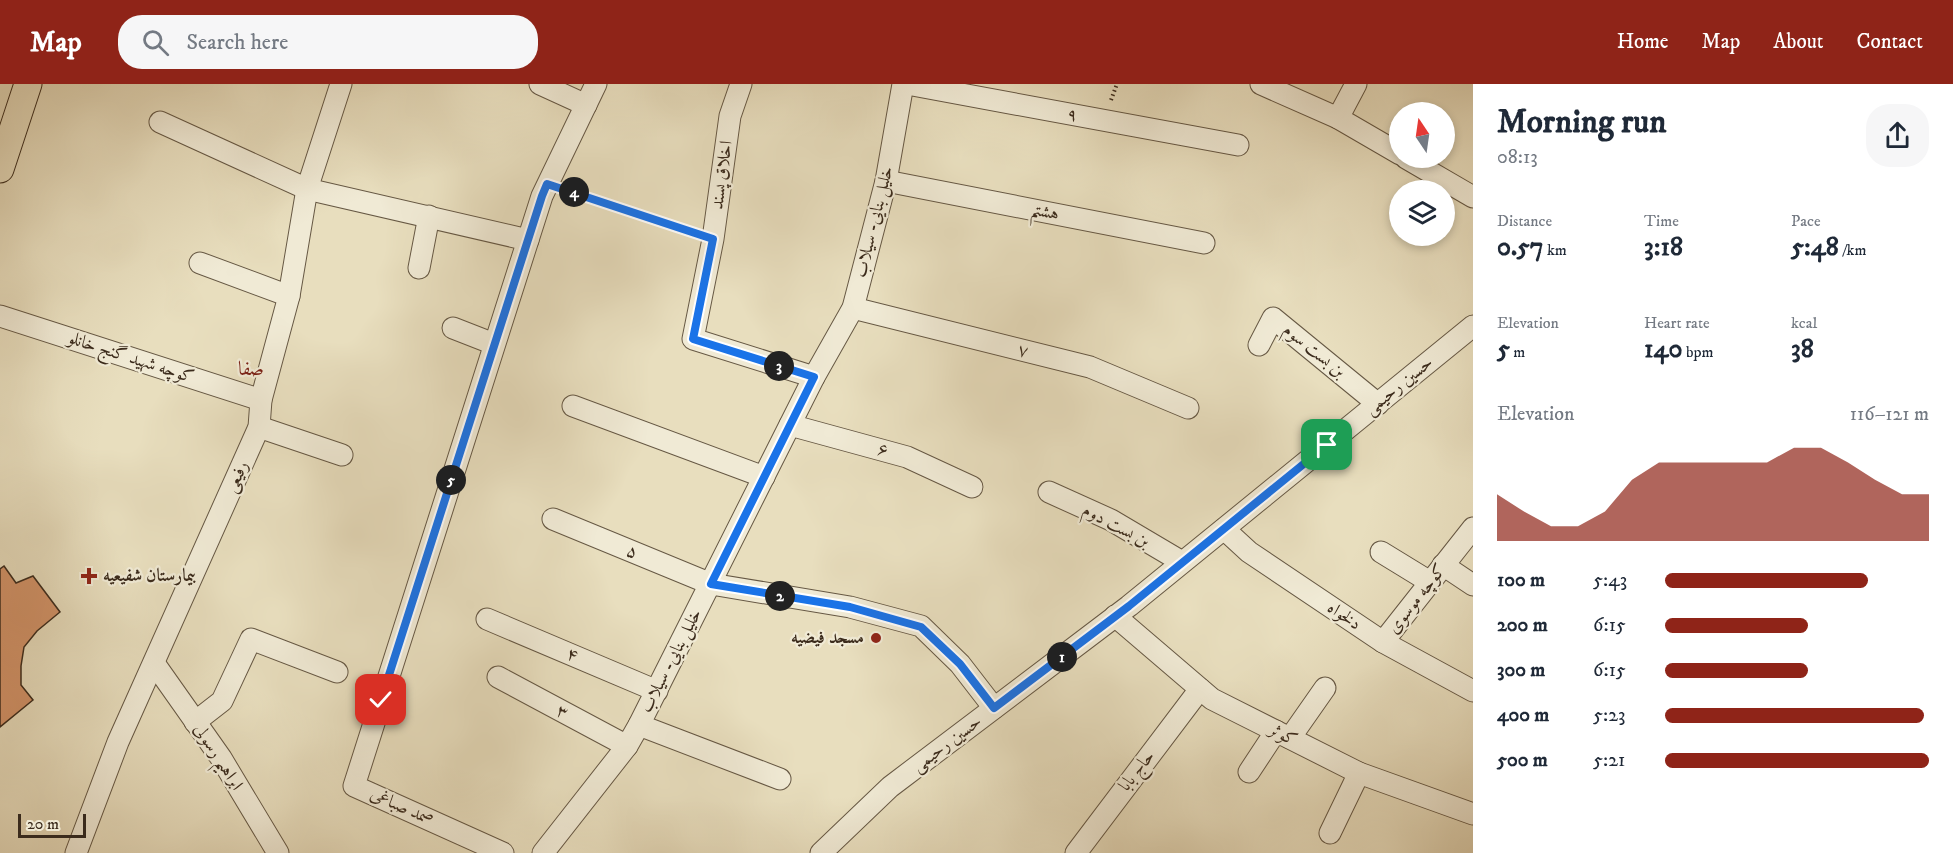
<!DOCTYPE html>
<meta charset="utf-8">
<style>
:root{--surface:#fff;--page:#f6f6f7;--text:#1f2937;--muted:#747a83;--accent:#8f2418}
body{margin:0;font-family:"IM FELL DW Pica",Amiri,serif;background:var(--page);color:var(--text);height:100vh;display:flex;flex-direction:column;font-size:22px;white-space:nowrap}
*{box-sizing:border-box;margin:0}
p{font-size:20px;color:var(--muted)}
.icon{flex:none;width:33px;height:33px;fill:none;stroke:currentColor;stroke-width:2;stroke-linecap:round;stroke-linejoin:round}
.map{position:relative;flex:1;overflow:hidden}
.details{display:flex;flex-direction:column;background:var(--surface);width:480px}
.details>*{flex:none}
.needle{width:39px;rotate:347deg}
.controls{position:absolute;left:1389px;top:18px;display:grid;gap:12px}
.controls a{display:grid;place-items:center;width:66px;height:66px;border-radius:50%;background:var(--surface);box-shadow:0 3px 9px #0003;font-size:30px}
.scale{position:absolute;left:18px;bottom:15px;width:68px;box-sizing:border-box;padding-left:6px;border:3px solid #3b2b1c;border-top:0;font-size:16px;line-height:21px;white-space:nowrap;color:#3b2b1c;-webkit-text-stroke:4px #f0ead5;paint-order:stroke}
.pin{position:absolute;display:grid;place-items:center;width:51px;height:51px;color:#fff;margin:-26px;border-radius:12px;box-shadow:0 3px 9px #0006}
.km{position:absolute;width:30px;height:30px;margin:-15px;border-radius:50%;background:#222;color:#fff;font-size:16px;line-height:30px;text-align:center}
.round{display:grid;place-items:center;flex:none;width:63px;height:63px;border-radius:24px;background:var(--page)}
.summary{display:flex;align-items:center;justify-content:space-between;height:102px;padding:0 24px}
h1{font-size:33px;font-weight:800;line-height:45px}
.metrics{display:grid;grid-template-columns:repeat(3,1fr);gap:9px;height:102px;padding:6px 24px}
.metrics div{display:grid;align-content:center}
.metrics b{font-size:26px;font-weight:800}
.metrics small{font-size:16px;font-weight:400}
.metrics p{font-size:16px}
.chart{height:168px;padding:12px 24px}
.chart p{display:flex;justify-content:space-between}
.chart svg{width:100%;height:108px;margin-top:6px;fill:var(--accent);opacity:.7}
ul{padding:0 24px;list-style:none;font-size:20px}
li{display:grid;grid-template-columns:96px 72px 1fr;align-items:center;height:45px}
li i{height:15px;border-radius:8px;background:var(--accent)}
header{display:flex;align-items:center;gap:36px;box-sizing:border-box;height:84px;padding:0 30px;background:var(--accent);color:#fff}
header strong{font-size:28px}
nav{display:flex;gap:33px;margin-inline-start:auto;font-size:21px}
.search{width:420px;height:54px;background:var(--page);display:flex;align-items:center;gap:15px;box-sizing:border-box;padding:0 21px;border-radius:24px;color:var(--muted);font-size:22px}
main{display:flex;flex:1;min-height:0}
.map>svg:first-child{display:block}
.building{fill:#d29369;stroke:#3b2b1c;stroke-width:1.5}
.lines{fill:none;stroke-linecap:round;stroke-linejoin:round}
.minor-casing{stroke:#665844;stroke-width:23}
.major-casing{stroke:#3b2b1c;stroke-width:29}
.path{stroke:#3b2b1c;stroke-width:4;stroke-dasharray:1.5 3;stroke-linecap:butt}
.minor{stroke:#f0ead5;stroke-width:21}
.major{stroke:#e8debe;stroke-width:27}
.route-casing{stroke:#fff;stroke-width:12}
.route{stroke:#1a73e8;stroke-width:8}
.poi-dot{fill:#8f2418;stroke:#f0ead5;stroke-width:2}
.labels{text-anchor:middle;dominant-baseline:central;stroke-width:4.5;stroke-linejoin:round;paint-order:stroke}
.street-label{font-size:18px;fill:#3b2b1c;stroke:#f0ead5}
.poi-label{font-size:18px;font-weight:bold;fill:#3b2b1c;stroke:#f0ead5;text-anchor:start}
.neighbourhood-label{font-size:20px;fill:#7a1f14;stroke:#f0ead5}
</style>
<header>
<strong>Map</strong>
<div class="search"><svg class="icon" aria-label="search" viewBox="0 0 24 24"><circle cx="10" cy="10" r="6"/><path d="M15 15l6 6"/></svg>Search here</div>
<nav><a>Home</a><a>Map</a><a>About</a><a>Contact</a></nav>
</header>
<main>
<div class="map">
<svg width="1473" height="769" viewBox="0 0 1473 769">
<rect width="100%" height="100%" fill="#e8debe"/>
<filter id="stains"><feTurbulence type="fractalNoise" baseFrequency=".00333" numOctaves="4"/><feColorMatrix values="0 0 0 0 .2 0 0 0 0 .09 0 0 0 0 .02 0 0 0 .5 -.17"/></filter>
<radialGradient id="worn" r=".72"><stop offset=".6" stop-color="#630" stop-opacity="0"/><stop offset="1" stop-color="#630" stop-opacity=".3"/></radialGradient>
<!-- building -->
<path class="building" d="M4,482L16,499L33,492L60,528L37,547L24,563L21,582V601L33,616L0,643V485Z"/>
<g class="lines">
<defs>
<g id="minor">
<path d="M540,0L586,21"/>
<path d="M741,0L730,32L713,155L693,255L814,293"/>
<path d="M907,0L1238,61"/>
<path d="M1261,0L1338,34L1400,70"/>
<path d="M1338,34L1356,0"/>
<path d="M160,38L307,105L528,156"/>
<path d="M1406,74L1473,113"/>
<path d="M886,97L1204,159"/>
<path d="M200,179L289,212"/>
<path d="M419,184L429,132"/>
<path d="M853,224L1090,283L1188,324"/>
<path d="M0,232L261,316"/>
<path d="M453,244L494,260"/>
<path d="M1259,261L1273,234L1378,320"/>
<path d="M573,322L764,393"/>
<path d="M790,341L907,373L972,403"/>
<path d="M259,343L342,371"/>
<path d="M1049,408L1111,436L1182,478"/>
<path d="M553,435L711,500L850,523L921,542L960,580L994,624"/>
<path d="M1224,445L1249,468L1383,558L1473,607"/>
<path d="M1381,468L1430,498"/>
<path d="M1443,481L1473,501"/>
<path d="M1115,532L1212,615L1359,689L1473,730"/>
<path d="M487,535L657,607"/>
<path d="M1383,558L1473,444"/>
<path d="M154,579L221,674L278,769"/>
<path d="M498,593L627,662"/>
<path d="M195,638L222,617L251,555L337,588"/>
<path d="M639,641L780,695"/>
<path d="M1290,654L1325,604"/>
<path d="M1249,688L1276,647"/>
<path d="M1330,749L1359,689"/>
<path d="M76,769L118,658L259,343L261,316L289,212L307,105L341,0"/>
<path d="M503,769L354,702L542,112L596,0"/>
<path d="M543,769L627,662L639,641L814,293L853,224L886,97L903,0"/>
<path d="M821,769L890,703L1129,522L1473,242"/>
<path d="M1076,769L1200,605"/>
</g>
<path id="major" d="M0,85L28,0"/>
</defs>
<!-- minor casing -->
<use href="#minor" class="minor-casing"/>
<!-- major casing -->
<use href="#major" class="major-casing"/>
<!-- path -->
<g class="path">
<path d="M1111,16L1117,0"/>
<path d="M566,106L693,148"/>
</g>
<!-- minor -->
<use href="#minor" class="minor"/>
<!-- major -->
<use href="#major" class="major"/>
</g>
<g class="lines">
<defs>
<path id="route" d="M381,616L542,112L547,100L713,155L693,255L814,293L711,500L850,523L921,543L960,580L994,624L1129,522L1327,361"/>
</defs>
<!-- route casing -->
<use href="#route" class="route-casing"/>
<!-- route -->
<use href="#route" class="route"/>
</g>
<!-- markers -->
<g class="poi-dot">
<path d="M86 483h6v6h6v6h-6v6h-6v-6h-6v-6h6z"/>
<circle cx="876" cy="554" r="6"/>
</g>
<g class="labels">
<!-- street labels -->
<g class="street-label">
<text transform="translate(1072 31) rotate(11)">۹</text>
<text transform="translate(722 91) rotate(-82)">اخلاق پسند</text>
<text transform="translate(1045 128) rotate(11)">هشتم</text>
<text transform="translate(874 138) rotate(-76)">خلیل بنایی- سیلاب</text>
<text transform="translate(1023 267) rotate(14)">۷</text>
<text transform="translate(1314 267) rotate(39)">بن بست سوم</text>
<text transform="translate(131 274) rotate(18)">کوچه شهید گنج خانلو</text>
<text transform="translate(1399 302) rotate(-39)">حسین رحیمی</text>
<text transform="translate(883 366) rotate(15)">۶</text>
<text transform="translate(237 393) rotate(-66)">رفیعی</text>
<text transform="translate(1116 442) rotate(28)">بن بست دوم</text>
<text transform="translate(632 468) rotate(23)">۵</text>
<text transform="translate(1417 515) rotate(-52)">کوچه موسوی</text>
<text transform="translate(1344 532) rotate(34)">دلخواه</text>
<text transform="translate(572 571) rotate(23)">۴</text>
<text transform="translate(671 577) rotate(-63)">خلیل بنایی- سیلاب</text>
<text transform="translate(562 628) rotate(28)">۳</text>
<text transform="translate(1283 651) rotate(27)">کوثر</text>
<text transform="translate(947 660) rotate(-37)">حسین رحیمی</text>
<text transform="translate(218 673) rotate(57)">ابراهیم رسولی</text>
<text transform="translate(1137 687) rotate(-52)">حاج بابا</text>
<text transform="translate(402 723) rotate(24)">صمد صباغی</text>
</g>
<!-- poi labels -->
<g class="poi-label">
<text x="103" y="492">بیمارستان شفیعیه</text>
<text x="864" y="554" text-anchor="end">مسجد فیضیه</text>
</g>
<!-- neighbourhood labels -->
<g class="neighbourhood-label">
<text x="251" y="285">صفا</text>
</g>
</g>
<rect width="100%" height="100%" filter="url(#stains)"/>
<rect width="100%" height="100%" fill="url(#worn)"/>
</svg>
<div class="controls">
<a><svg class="needle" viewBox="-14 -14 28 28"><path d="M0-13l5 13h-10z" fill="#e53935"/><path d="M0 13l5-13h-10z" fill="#747a83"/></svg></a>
<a><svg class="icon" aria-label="layers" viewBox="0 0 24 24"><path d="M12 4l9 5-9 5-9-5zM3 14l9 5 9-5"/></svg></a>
</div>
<div class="scale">20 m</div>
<div class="pin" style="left:1327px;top:361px;background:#1e9e55"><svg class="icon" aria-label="arrive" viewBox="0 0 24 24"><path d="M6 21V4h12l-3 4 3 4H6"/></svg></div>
<div class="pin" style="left:381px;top:616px;background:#d93025"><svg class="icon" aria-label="check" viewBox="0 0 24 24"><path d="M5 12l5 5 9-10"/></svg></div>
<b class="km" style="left:1062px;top:573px">1</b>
<b class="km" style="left:780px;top:512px">2</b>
<b class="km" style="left:779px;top:282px">3</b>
<b class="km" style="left:574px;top:108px">4</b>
<b class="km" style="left:451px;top:396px">5</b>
</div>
<section class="details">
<div class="summary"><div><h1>Morning run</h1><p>08:13</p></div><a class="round"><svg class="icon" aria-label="share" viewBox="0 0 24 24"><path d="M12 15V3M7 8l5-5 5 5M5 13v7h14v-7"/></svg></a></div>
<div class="metrics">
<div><p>Distance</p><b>0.57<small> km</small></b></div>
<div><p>Time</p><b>3:18</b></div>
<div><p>Pace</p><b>5:48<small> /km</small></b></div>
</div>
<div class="metrics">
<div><p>Elevation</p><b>5<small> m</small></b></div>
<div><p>Heart rate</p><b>140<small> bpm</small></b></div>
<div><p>kcal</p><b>38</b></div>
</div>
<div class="chart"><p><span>Elevation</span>116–121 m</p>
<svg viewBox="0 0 160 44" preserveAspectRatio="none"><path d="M0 44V25L10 32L20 38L30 38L40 32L50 19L60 12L70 12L80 12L90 12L100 12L110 6L120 6L130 12L140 19L150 25L160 25V44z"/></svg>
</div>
<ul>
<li><b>100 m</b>5:43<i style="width:77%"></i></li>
<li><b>200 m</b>6:15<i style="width:54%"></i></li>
<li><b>300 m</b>6:15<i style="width:54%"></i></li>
<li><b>400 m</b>5:23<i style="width:98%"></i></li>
<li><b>500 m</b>5:21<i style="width:100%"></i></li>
</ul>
</section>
</main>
